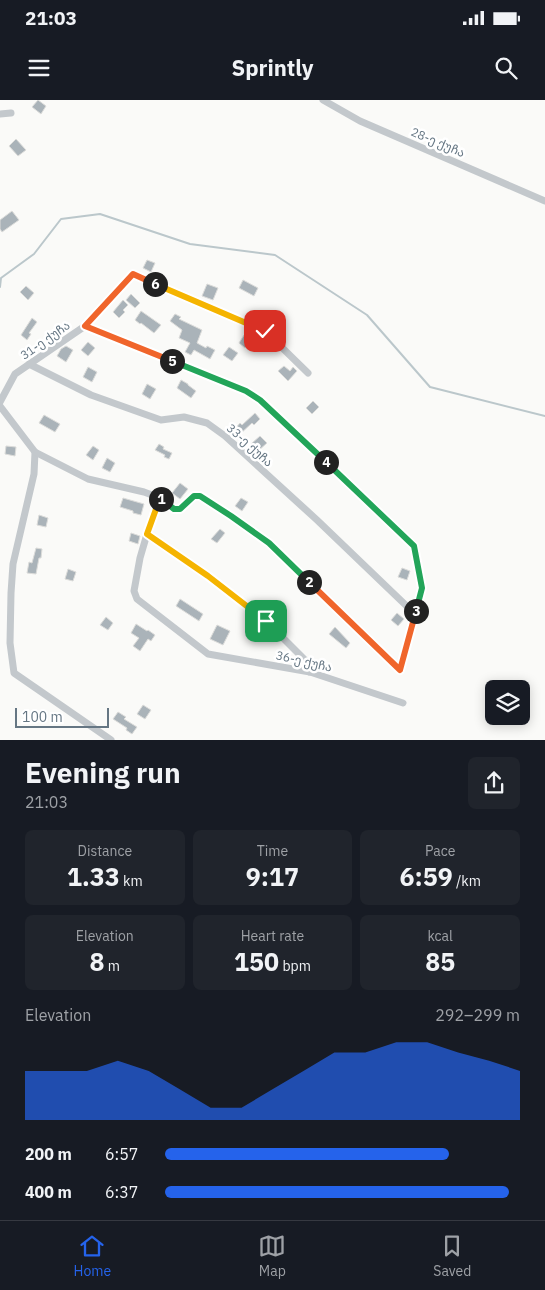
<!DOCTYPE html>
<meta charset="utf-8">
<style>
:root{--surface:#171b24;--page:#20242c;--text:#f1f3f6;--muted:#9ea1a6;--line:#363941;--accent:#2563eb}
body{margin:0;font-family:"IBM Plex Sans","Noto Sans Georgian",sans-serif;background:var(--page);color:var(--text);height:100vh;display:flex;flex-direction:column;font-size:19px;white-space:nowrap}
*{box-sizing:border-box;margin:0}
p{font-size:16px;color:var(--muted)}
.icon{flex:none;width:28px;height:28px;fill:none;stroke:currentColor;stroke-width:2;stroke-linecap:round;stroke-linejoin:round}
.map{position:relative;height:640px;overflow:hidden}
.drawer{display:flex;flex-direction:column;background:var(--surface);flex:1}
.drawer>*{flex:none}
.tools{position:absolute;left:485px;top:580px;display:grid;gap:10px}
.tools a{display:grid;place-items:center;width:45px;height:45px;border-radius:8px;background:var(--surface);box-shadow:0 2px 12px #0003;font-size:25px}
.scale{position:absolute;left:15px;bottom:12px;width:94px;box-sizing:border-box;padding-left:5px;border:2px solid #657683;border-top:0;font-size:14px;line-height:18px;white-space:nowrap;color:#657683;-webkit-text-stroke:4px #fff;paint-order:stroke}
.pin{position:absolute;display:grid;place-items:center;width:42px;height:42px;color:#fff;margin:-21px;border-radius:10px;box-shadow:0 2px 8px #0006}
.km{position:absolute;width:25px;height:25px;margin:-12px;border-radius:50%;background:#222;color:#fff;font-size:14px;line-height:25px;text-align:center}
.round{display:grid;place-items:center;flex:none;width:52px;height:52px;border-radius:8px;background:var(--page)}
.overview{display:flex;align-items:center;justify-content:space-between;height:85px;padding:0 25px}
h1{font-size:28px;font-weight:700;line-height:38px}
.stats{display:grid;grid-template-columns:repeat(3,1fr);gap:8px;height:85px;padding:5px 25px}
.stats div{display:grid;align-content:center;border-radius:8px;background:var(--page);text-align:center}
.stats b{font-size:25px;font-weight:700}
.stats small{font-size:14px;font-weight:400}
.stats p{font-size:14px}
.chart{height:140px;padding:10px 25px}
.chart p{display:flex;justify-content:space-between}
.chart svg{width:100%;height:90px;margin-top:5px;fill:var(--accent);opacity:.7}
ul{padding:0 25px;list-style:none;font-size:16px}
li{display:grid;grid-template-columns:80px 60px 1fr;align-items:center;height:38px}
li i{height:12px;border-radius:6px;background:var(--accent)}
.status{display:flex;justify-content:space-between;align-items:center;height:35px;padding:0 25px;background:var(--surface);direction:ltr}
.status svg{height:14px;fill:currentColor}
header{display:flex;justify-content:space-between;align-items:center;height:65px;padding:0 25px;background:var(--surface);font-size:22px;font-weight:700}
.dock{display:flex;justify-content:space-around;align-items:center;height:70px;border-top:1px solid var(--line);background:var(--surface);font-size:14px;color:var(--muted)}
.dock a{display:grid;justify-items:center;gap:2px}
.dock .on{color:var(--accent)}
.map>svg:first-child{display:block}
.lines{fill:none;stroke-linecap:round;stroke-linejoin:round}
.stream{stroke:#bbc7cb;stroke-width:2}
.building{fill:#aab3b9;stroke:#dcdcda}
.street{stroke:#c3c8cc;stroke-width:7}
.split-1-casing{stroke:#fff;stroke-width:10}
.split-2-casing{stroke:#fff;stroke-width:10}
.split-3-casing{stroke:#fff;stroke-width:10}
.split-4-casing{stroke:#fff;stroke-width:10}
.split-5-casing{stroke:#fff;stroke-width:10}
.split-6-casing{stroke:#fff;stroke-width:10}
.split-7-casing{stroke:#fff;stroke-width:10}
.split-1{stroke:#f5b400;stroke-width:6}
.split-2{stroke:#22a559;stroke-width:6}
.split-3{stroke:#f0652b;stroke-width:6}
.split-4{stroke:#22a559;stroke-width:6}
.split-5{stroke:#22a559;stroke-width:6}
.split-6{stroke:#f0652b;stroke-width:6}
.split-7{stroke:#f5b400;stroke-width:6}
.labels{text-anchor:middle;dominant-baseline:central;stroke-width:5;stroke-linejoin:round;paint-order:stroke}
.street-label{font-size:12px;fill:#657683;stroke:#fff}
</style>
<div class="status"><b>21:03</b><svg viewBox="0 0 49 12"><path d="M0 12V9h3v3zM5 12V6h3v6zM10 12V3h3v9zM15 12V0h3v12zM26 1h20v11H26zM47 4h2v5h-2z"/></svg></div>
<header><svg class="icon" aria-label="menu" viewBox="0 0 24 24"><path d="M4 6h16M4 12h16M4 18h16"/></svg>Sprintly<svg class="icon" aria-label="search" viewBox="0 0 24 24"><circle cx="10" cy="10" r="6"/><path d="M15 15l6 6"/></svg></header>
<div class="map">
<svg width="545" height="640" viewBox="0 0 545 640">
<rect width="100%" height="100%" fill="#fafaf8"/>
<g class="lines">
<!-- stream -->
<path class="stream" d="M0,187L1,178L34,154L61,119L100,114L190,144L275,155L367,215L430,287L545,316"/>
</g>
<!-- building -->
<g class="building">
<path d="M38,0L46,6L41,14L32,7Z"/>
<path d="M16,39L26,50L18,56L9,46Z"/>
<path d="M12,111L19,120L2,132L0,129V120Z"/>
<path d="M147,160L155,163L151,172L143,168Z"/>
<path d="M243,180L258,188L254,196L239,188Z"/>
<path d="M207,184L218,188L213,200L202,196Z"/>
<path d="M26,186L34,193L28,200L20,192Z"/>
<path d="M131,194L140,203L135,208L126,200Z"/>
<path d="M123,200L128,205L123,210L125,212L119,218L113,212Z"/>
<path d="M141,211L161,225L154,233L141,223L140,224L135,220Z"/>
<path d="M175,214L181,217L179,219L202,230L197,243L206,248L207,246L215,250L210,259L194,250L191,255L185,252L190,243L179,238L182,230L170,221Z"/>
<path d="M32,218L37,222L29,233L31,234L27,240L21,235Z"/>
<path d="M244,235L251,239L245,248L239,243Z"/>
<path d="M88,242L95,248L88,256L81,250Z"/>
<path d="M66,246L73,250L66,262L57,256L61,249Z"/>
<path d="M229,247L238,253L232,261L223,255Z"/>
<path d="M284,266L290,271L293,267L297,271L288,281L278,271Z"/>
<path d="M88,267L97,272L92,282L83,277Z"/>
<path d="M181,280L188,284V285L196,291L191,298L177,288Z"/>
<path d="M147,284L156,289L150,299L142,294Z"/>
<path d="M313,301L319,307L312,314L306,308Z"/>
<path d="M255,313L260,319L254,325L252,323L239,335L234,330L240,323L242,325Z"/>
<path d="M44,315L60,324L55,332L39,323Z"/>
<path d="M260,336L267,343L258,351L251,344Z"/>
<path d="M159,344L164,347L163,349L172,353L169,359L164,357L165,355L155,350Z"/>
<path d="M6,346L16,347L15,356L5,354Z"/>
<path d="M93,346L99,350L93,360L86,355Z"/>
<path d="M107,358L115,363L110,372L102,368Z"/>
<path d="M180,383L188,389L180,399L172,393Z"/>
<path d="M123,398L144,404L141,415L133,413V411L120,407Z"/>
<path d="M241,398L248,402L242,411L235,406Z"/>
<path d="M39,415L48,418L46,427L37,425Z"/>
<path d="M220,429L225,433L217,443L211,439Z"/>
<path d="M131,433L140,436L138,444L129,441Z"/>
<path d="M36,448L42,449L41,458H39L36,474L27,473L29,462L32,463Z"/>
<path d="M402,468L410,471L407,480L398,477Z"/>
<path d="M68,469L76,472L73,481L65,479Z"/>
<path d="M180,499L203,514L199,521L176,506Z"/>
<path d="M397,513L404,519L398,526L391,520Z"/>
<path d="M106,517L113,523L108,530L100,525Z"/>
<path d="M136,524L147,531L148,530L155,535L151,541L148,539L140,551L133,546L139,538L131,533Z"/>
<path d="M217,525L230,531L223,545L210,539Z"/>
<path d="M335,527L350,543L346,548L329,534Z"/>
<path d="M143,605L151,610L145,619L137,614Z"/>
<path d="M118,612L126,617L124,619L137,627L132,634L126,630L127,628L113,619Z"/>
</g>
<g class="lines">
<!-- street -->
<g class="street">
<path d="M323,0L360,21L545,101"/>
<path d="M0,14L11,13"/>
<path d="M29,264L91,295L161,320L184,317L207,323L225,336L317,420L416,515"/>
<path d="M0,302L15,274L85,226L133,175L265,231L308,273"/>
<path d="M0,306L35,352L34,374L13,464L11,493L10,543L14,573L111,640"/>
<path d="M35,352L88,379L144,392L160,398L174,409H181L194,396H200L231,416L269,443L400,570L416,515L422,488L414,446L260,300L246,291L85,226"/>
<path d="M160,398L147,434L208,476L266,521L309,564L310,572"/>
<path d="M147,434L140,458L134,491L137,499L208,554L310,572L403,603"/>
</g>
</g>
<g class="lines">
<defs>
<path id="split-1" d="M161,399L160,398L147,434L208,476L266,521"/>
<path id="split-2" d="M161,399L174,409H180L194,396H200L231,416L269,443L309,482"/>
<path id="split-3" d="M309,482L400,570L416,511"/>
<path id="split-4" d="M326,362L414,446L422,488L416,511"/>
<path id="split-5" d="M172,261L246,291L260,300L326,362"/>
<path id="split-6" d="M155,184L133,174L85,226L172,261"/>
<path id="split-7" d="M155,184L265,231"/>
</defs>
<!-- split-1 casing -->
<use href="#split-1" class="split-1-casing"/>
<!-- split-2 casing -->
<use href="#split-2" class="split-2-casing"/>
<!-- split-3 casing -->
<use href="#split-3" class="split-3-casing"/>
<!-- split-4 casing -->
<use href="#split-4" class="split-4-casing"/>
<!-- split-5 casing -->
<use href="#split-5" class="split-5-casing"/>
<!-- split-6 casing -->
<use href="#split-6" class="split-6-casing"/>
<!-- split-7 casing -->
<use href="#split-7" class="split-7-casing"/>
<!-- split-1 -->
<use href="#split-1" class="split-1"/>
<!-- split-2 -->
<use href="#split-2" class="split-2"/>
<!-- split-3 -->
<use href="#split-3" class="split-3"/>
<!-- split-4 -->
<use href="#split-4" class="split-4"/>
<!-- split-5 -->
<use href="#split-5" class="split-5"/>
<!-- split-6 -->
<use href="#split-6" class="split-6"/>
<!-- split-7 -->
<use href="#split-7" class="split-7"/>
</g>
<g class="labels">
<!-- street labels -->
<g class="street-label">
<text transform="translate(438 42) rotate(23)">28-ე ქუჩა</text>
<text transform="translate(45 240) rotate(-35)">31-ე ქუჩა</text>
<text transform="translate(250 345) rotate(42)">33-ე ქუჩა</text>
<text transform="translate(304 561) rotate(13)">36-ე ქუჩა</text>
</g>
</g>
</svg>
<div class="tools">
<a><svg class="icon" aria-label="layers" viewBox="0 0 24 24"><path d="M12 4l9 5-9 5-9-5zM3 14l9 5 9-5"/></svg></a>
</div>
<div class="scale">100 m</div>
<div class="pin" style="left:266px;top:521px;background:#1e9e55"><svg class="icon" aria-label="arrive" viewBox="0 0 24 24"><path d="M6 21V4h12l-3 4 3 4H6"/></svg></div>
<div class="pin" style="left:265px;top:231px;background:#d93025"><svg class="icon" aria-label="check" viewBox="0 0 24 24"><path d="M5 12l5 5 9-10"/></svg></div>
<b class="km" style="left:161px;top:399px">1</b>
<b class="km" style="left:309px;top:482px">2</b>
<b class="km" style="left:416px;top:511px">3</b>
<b class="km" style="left:326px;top:362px">4</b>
<b class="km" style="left:172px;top:261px">5</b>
<b class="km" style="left:155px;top:184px">6</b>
</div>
<section class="drawer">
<div class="overview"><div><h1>Evening run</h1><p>21:03</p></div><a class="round"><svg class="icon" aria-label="share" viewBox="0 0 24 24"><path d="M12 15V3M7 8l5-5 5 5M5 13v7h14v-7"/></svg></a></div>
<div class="stats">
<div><p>Distance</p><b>1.33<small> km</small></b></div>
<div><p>Time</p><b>9:17</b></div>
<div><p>Pace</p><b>6:59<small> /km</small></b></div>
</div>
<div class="stats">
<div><p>Elevation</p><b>8<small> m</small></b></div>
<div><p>Heart rate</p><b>150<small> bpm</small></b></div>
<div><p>kcal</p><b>85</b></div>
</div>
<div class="chart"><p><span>Elevation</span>292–299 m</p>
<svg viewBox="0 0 160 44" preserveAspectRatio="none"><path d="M0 44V20L10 20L20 20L30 15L40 20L50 29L60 38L70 38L80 29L90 20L100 11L110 11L120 6L130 6L140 11L150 15L160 20V44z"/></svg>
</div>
<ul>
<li><b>200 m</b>6:57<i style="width:80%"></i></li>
<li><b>400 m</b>6:37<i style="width:97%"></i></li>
</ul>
</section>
<nav class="dock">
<a class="on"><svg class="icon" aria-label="home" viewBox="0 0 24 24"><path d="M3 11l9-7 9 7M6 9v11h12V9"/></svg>Home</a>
<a><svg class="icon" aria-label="map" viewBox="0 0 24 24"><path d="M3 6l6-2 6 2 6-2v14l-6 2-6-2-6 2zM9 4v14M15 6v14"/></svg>Map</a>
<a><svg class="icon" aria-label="saved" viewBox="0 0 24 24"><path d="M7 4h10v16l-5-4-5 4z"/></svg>Saved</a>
</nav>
